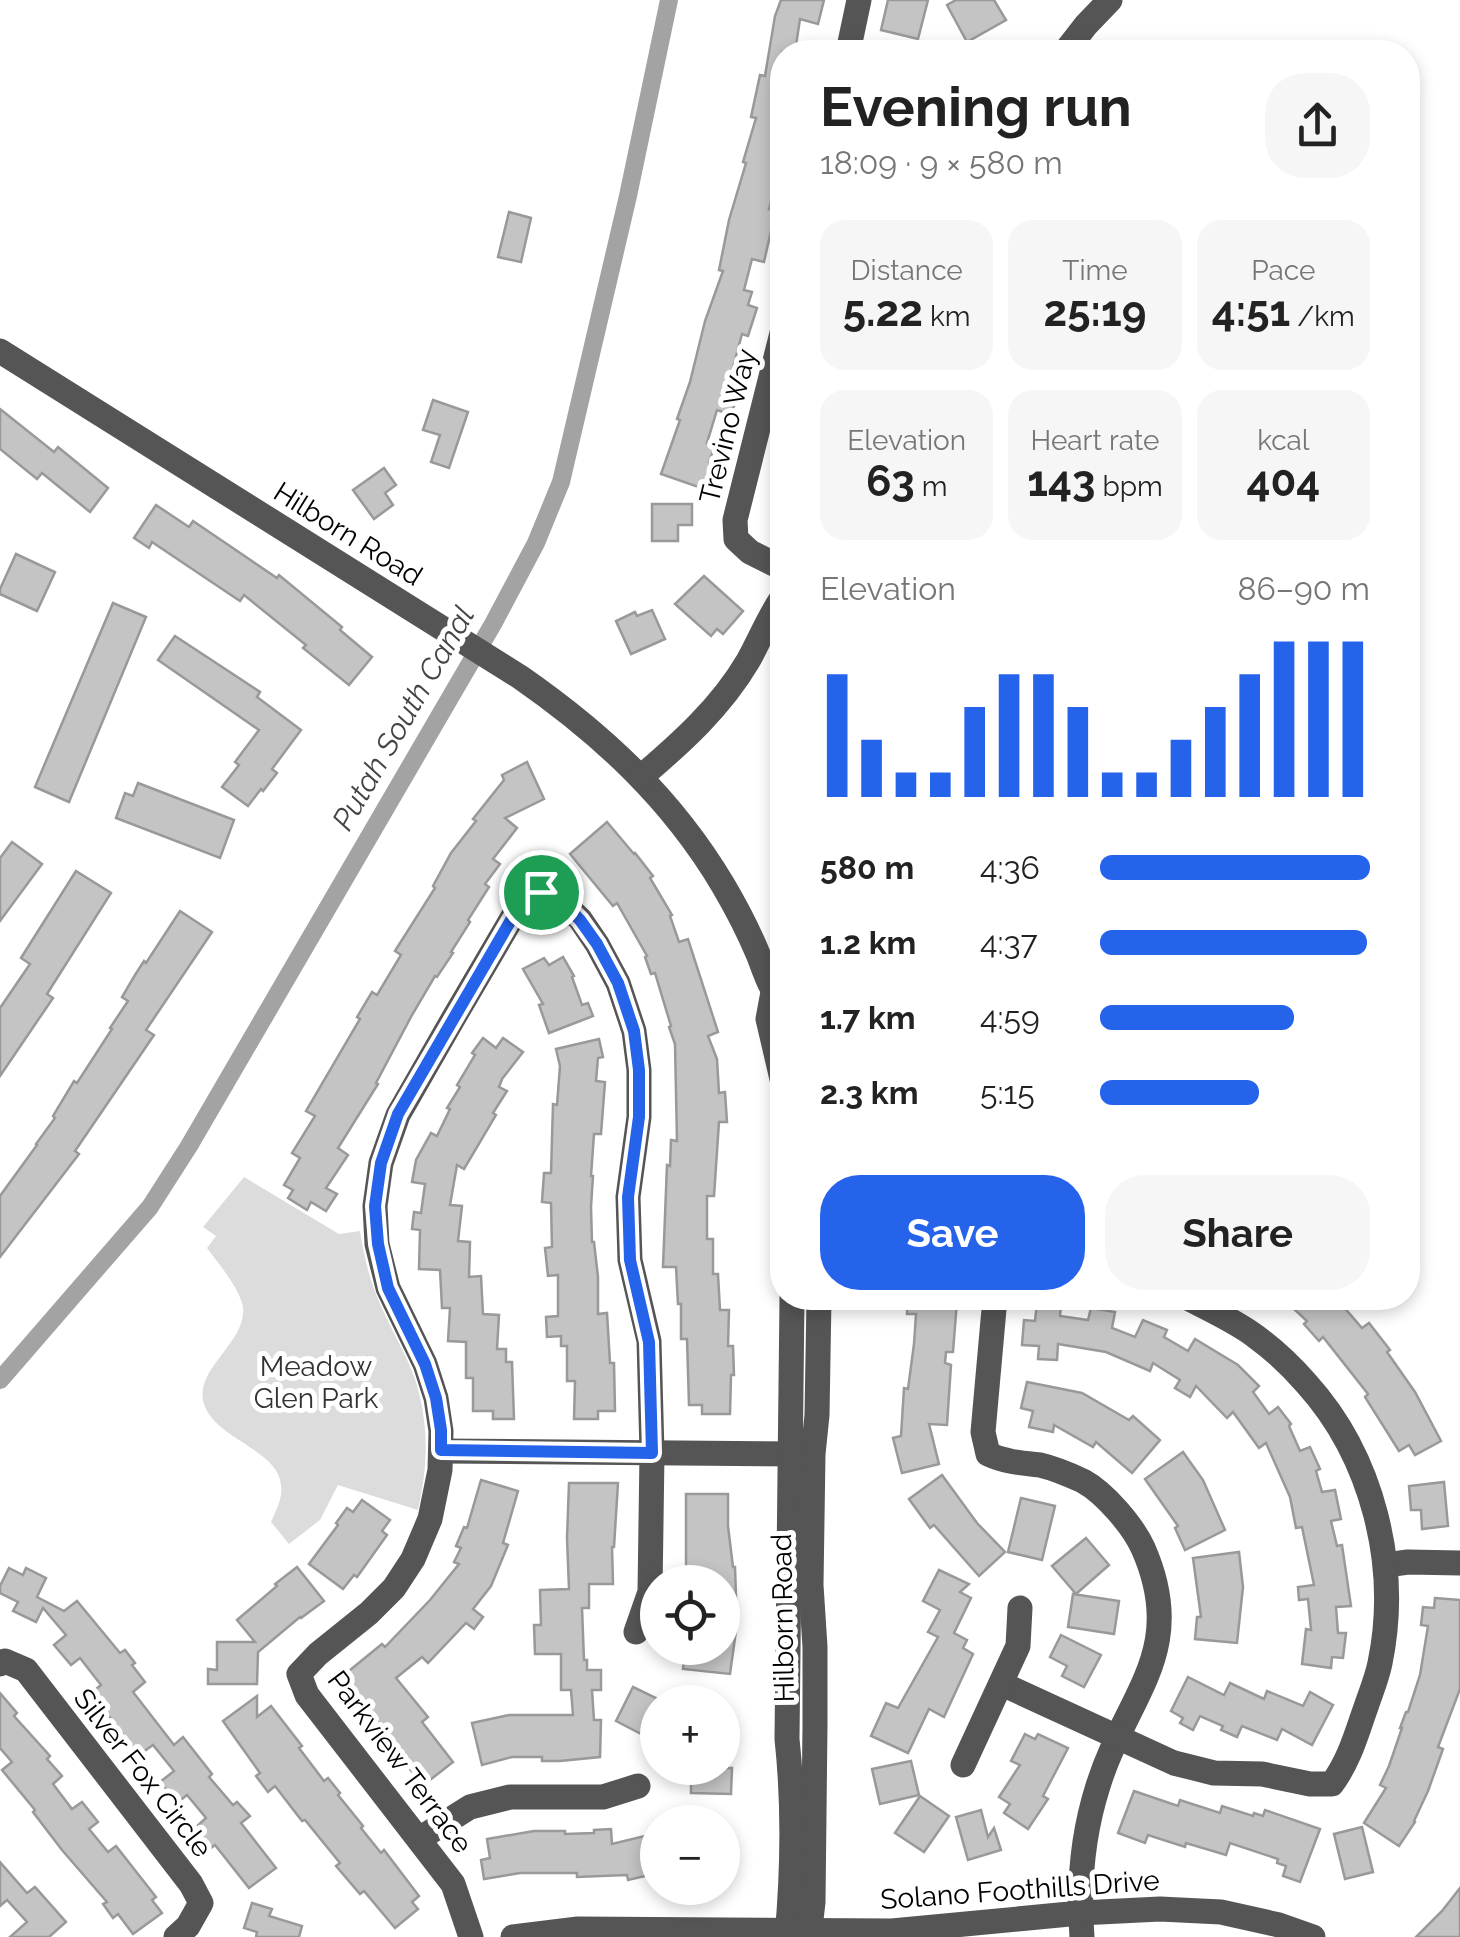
<!DOCTYPE html>
<meta charset="utf-8">
<style>
:root{--surface:#fff;--page:#f6f6f6;--text:#222;--muted:#767676;--accent:#2563eb}
body{margin:0;font-family:Raleway,sans-serif;background:var(--page);color:var(--text);height:100vh;display:flex;flex-direction:column;font-size:38px;white-space:nowrap}
*{box-sizing:border-box;margin:0}
p{font-size:32px;color:var(--muted)}
.icon{flex:none;width:55px;height:55px;fill:none;stroke:currentColor;stroke-width:2;stroke-linecap:round;stroke-linejoin:round}
.map{position:relative;flex:1;overflow:hidden}
.details{position:absolute;left:770px;top:40px;width:650px;height:1270px;display:flex;flex-direction:column;background:var(--surface);border-radius:40px;box-shadow:0 5px 15px #0003}
.details>*{flex:none}
.buttons{position:absolute;left:640px;top:1565px;display:grid;gap:20px}
.buttons a{display:grid;place-items:center;width:100px;height:100px;border-radius:50%;background:var(--surface);box-shadow:0 5px 15px #0003;font-size:50px}
.pin{position:absolute;display:grid;place-items:center;width:85px;height:85px;color:#fff;margin:-42px;border:5px solid #fff;border-radius:50%;box-shadow:0 2px 10px #0007}
.round{display:grid;place-items:center;flex:none;width:105px;height:105px;border-radius:40px;background:var(--page)}
.summary{display:flex;align-items:center;justify-content:space-between;height:170px;padding:0 50px}
h1{font-size:55px;font-weight:700;line-height:75px}
.metrics{display:grid;grid-template-columns:repeat(3,1fr);gap:15px;height:170px;padding:10px 50px}
.metrics div{display:grid;align-content:center;border-radius:25px;background:var(--page);text-align:center}
.metrics b{font-size:42px;font-weight:700}
.metrics small{font-size:28px;font-weight:400}
.metrics p{font-size:28px}
.chart{height:280px;padding:20px 50px}
.chart p{display:flex;justify-content:space-between}
.chart svg{width:100%;height:180px;margin-top:10px;stroke:var(--accent);stroke-width:6}
.primary-button{display:flex;gap:20px;margin-top:auto;padding:20px 50px}
.primary-button a{flex:1;height:115px;border-radius:40px;background:var(--accent);color:#fff;font-size:40px;font-weight:700;line-height:115px;text-align:center}
.primary-button a+a{background:var(--page);color:var(--text)}
ul{padding:0 50px;list-style:none;font-size:32px}
li{display:grid;grid-template-columns:160px 120px 1fr;align-items:center;height:75px}
li i{height:25px;border-radius:12px;background:var(--accent)}
.map>svg:first-child{display:block}
.green{fill:#dcdcdc}
.lines{fill:none;stroke-linecap:round;stroke-linejoin:round}
.canal{stroke:#a3a3a3;stroke-width:18}
.building{fill:#c4c4c4;stroke:#999;stroke-width:2.5}
.minor{stroke:#555;stroke-width:25}
.route-casing{stroke:#fff;stroke-width:20}
.route{stroke:#2563eb;stroke-width:12}
.labels{text-anchor:middle;dominant-baseline:central;stroke-width:10;stroke-linejoin:round;paint-order:stroke}
.street-label{font-size:28px;fill:#000;stroke:#fff}
.park-label{font-size:28px;fill:#333;stroke:#fff}
.water-label{font-size:30px;font-style:italic;fill:#444;stroke:#fff}
</style>
<div class="map">
<svg width="1460" height="1937" viewBox="0 0 1460 1937">
<rect width="100%" height="100%" fill="#fff"/>
<!-- green -->
<path class="green" d="M244,1177L339,1234L360,1231C364,1257 370,1282 381,1306C393,1335 412,1362 419,1393C429,1433 427,1470 418,1510L338,1485L320,1520L289,1544L271,1522C276,1510 283,1498 281,1485C278,1449 216,1440 204,1404C193,1369 247,1343 243,1307C240,1289 218,1263 207,1248L216,1236L203,1227Z"/>
<g class="lines">
<!-- canal -->
<path class="canal" d="M0,1380L150,1207L189,1146L493,624L536,543L561,482L628,196L669,0"/>
</g>
<!-- building -->
<g class="building">
<path d="M781,0H824L818,24L800,19L795,52H782V121L774,148L782,151V174L779,173L769,209L780,212L774,232L771,231L764,262L752,259L744,290L752,292L748,305L757,308L748,336L742,334L726,393L737,397L731,415L717,410L707,443L715,446L709,462L716,465L707,490L661,474L680,420L677,419L690,382L705,321L723,271L719,270L729,220L746,163L743,162L756,118L751,117L760,75L765,76L775,16Z"/>
<path d="M888,0H928L918,39L881,30Z"/>
<path d="M956,0H994L1006,20L967,42L947,5Z"/>
<path d="M509,212L531,218L521,262L498,257Z"/>
<path d="M433,400L468,412L449,468L431,462L440,435L423,430Z"/>
<path d="M0,409L54,452L58,447L108,488L90,512L42,473L37,479L0,449Z"/>
<path d="M384,468L396,485L385,493L393,505L374,519L353,490Z"/>
<path d="M652,504H692V525H678V541H652Z"/>
<path d="M156,505L189,527L193,521L277,578L279,575L342,627L340,630L372,657L349,685L303,648L306,645L244,595L240,601L152,542L149,548L134,538Z"/>
<path d="M16,554L55,572L37,611L0,594V589Z"/>
<path d="M704,576L743,611L723,634L717,629L711,636L675,604Z"/>
<path d="M113,603L146,617L69,802L35,787Z"/>
<path d="M652,610L665,639L631,654L616,621L635,612L637,616Z"/>
<path d="M175,636L260,692L257,697L301,730L272,769L277,773L263,791L261,789L248,806L222,787L239,765L235,762L259,730L158,660Z"/>
<path d="M527,762L544,799L505,818L517,828L493,859L500,864L485,884L489,887L468,920L470,922L451,952L453,953L437,977L435,976L412,1015L376,1083L378,1084L338,1148L348,1155L326,1188L337,1194L326,1211L311,1202L307,1210L288,1198L293,1190L284,1185L300,1158L292,1153L315,1116L306,1111L360,1019L357,1017L372,992L377,995L401,955L395,951L435,888L433,886L451,853L476,821L473,819L504,780L502,775Z"/>
<path d="M138,783L234,820L220,858L116,818L125,793L133,796Z"/>
<path d="M607,822L634,854L635,853L653,876L650,878L672,915L670,916L679,942L688,939L718,1032L708,1036L717,1059L719,1093L725,1092L727,1122H719L714,1196H707V1239H713V1274H718L720,1310H729L728,1346H733L734,1375H731L730,1414H702V1405H689L687,1339H681V1304H678L676,1267H663L667,1165L670,1166L671,1140L677,1141L675,1044L669,1027L671,1026L655,973L651,974L645,957L647,956L617,903L613,906L570,854Z"/>
<path d="M12,842L42,864L0,921V858Z"/>
<path d="M76,871L111,893L47,994L53,998L0,1076V1008L30,964L21,958Z"/>
<path d="M180,911L212,932L146,1030L154,1035L75,1151L79,1154L0,1257V1196L37,1145L36,1144L55,1118L53,1116L74,1081L77,1083L112,1029L110,1028L128,1001L122,997L135,975L144,961L146,963Z"/>
<path d="M563,957L574,976L572,977L582,1005L588,1003L593,1016L549,1033L539,1005L543,1004L523,969L544,958L549,965Z"/>
<path d="M483,1038L496,1048L503,1038L523,1052L502,1079L499,1087L507,1091L493,1113L496,1115L464,1169L457,1165L450,1205L462,1206L458,1241L470,1242L469,1277L481,1276L483,1314L499,1315L497,1349H506V1362H512L514,1419H493V1411H473V1378H466V1342L448,1341L450,1308H442L440,1270L419,1269L420,1230L412,1229L414,1212L421,1213L425,1184L412,1182L416,1160L431,1133L437,1136L450,1109L447,1108L460,1087L457,1085L475,1055L472,1053Z"/>
<path d="M599,1039L603,1057L598,1058L596,1081L605,1082L601,1134H594L591,1176H593L591,1207L592,1242H594L598,1277V1314L607,1313L610,1363H614L615,1411H598V1419H574L575,1381H567V1346H561V1336L547,1337L546,1317L558,1316V1275L548,1276L545,1248L552,1247L551,1203L542,1202L544,1173H551L553,1104L557,1105L560,1066L556,1049Z"/>
<path d="M908,1298L957,1301L953,1352H946L945,1363L951,1365L947,1425L929,1424L939,1464L902,1473L893,1438L901,1436L904,1388L908,1389L914,1344L916,1314H907Z"/>
<path d="M1282,1298H1336L1362,1328L1369,1323L1390,1350L1387,1352L1415,1392L1441,1441L1415,1455L1409,1445L1399,1451L1365,1397L1368,1394L1323,1337L1319,1341L1304,1324L1307,1321Z"/>
<path d="M1037,1303L1061,1305L1060,1316L1088,1320L1091,1308L1115,1312L1112,1328L1135,1337L1143,1320L1167,1330L1164,1337L1188,1351L1195,1339L1238,1365L1259,1386L1253,1392L1269,1414L1278,1407L1291,1424L1289,1426L1300,1451L1310,1447L1320,1469L1316,1471L1322,1492L1335,1490L1341,1519L1331,1521L1337,1546L1342,1545L1351,1606L1336,1607L1338,1633H1346L1343,1658L1332,1657L1331,1668L1302,1664L1306,1629L1311,1630L1308,1599L1299,1600L1298,1587L1314,1585L1302,1527L1296,1528L1290,1497L1266,1443L1259,1448L1233,1412L1227,1418L1196,1386L1190,1397L1175,1388L1180,1380L1153,1363L1150,1371L1106,1352L1058,1344L1057,1360L1038,1359L1039,1346L1022,1345L1024,1320L1035,1321Z"/>
<path d="M1027,1382L1082,1393L1129,1420L1133,1416L1160,1440L1132,1473L1096,1442L1093,1447L1054,1425L1053,1432L1029,1427L1033,1411L1021,1408Z"/>
<path d="M1183,1452L1203,1480L1225,1530L1185,1550L1175,1528L1178,1526L1145,1479Z"/>
<path d="M942,1475L977,1523L1005,1552L979,1576L934,1525L930,1528L909,1499Z"/>
<path d="M481,1480L518,1491L503,1543L508,1545L491,1586L473,1609L483,1617L474,1629L466,1623L428,1663L422,1657L396,1678L428,1717L422,1722L453,1762L430,1780L423,1772L416,1777L401,1757L405,1754L351,1691L354,1688L344,1675L382,1644L385,1647L430,1600L459,1564L454,1562L461,1548L456,1546L464,1527L467,1528Z"/>
<path d="M1444,1482L1448,1526L1422,1529L1421,1510H1411L1409,1486Z"/>
<path d="M569,1483H618L614,1547H612L613,1584H589V1608H582L584,1660H587V1670H601V1690H592L594,1720H601L600,1757L560,1761H542V1757H512L482,1765L472,1723L509,1715H573L571,1690H561V1654H535L534,1625H541L540,1590L569,1589L567,1538Z"/>
<path d="M686,1494H728V1526L733,1567H735L736,1596V1631L730,1674L683,1669L685,1648H722V1582H686Z"/>
<path d="M1021,1498L1055,1506L1042,1560L1008,1552Z"/>
<path d="M362,1500L390,1520L382,1531L387,1535L357,1577L354,1575L343,1589L309,1564L338,1525L336,1523L347,1508L353,1512Z"/>
<path d="M1086,1538L1109,1565L1076,1594L1052,1566Z"/>
<path d="M1239,1552L1243,1587L1237,1643L1195,1639L1197,1617H1201L1193,1558Z"/>
<path d="M297,1567L324,1601L301,1618L300,1617L258,1652L257,1684H208V1669L217,1670V1642H255L237,1620L277,1586L275,1584Z"/>
<path d="M9,1568L23,1575L26,1568L46,1578L37,1597L64,1611L77,1601L120,1653L125,1650L135,1663L132,1665L145,1682L133,1692L174,1745L183,1737L212,1774L209,1777L233,1805L237,1802L250,1816L241,1823L276,1868L249,1888L215,1845L211,1848L195,1828L206,1818L187,1795L177,1803L160,1782L174,1771L153,1745L139,1755L91,1693L101,1685L80,1658L71,1665L54,1645L66,1635L43,1608L36,1622L13,1611L18,1602L0,1593V1586Z"/>
<path d="M939,1570L969,1584L960,1592L971,1598L954,1633L967,1640L963,1648L973,1654L944,1717L929,1709L908,1753L871,1736L886,1703L898,1708L938,1637L928,1632L940,1610L923,1601Z"/>
<path d="M1073,1594L1119,1601L1114,1634L1068,1627Z"/>
<path d="M1435,1598L1460,1600V1689L1438,1747L1443,1749L1428,1791L1414,1821L1415,1822L1399,1846L1364,1823L1386,1788L1380,1785L1389,1766L1402,1728H1400L1406,1712H1408L1420,1675L1428,1626L1421,1625L1423,1607L1434,1608Z"/>
<path d="M1061,1635L1101,1655L1084,1687L1062,1676L1067,1666L1050,1657Z"/>
<path d="M1188,1677L1224,1695L1230,1683L1264,1699L1267,1691L1303,1706L1310,1692L1333,1705L1312,1745L1282,1729L1277,1740L1242,1726L1237,1737L1221,1730L1223,1726L1200,1716L1193,1730L1180,1723L1183,1718L1171,1711Z"/>
<path d="M633,1687L658,1699V1721L649,1738L616,1721Z"/>
<path d="M0,1693L17,1713L14,1716L50,1756L47,1759L62,1776L53,1784L72,1809L82,1802L98,1822L89,1829L108,1852L116,1846L156,1897L152,1900L162,1913L133,1934L118,1914L113,1918L103,1904L107,1902L62,1850L33,1812L35,1810L2,1770L12,1762L0,1748Z"/>
<path d="M257,1696V1717L271,1706L302,1746L299,1748L324,1781L328,1778L340,1793L338,1795L363,1826L361,1828L381,1853L384,1850L419,1896L412,1902L418,1909L395,1928L364,1891L360,1894L336,1866L340,1863L305,1820L302,1821L275,1786L268,1792L256,1776L260,1773L223,1721Z"/>
<path d="M1025,1734L1035,1739L1038,1734L1068,1748L1043,1796L1048,1799L1028,1829L1004,1813L1010,1804L999,1797L1020,1765L1011,1761Z"/>
<path d="M911,1761L919,1795L880,1804L872,1769Z"/>
<path d="M691,1768H732L731,1794L691,1793Z"/>
<path d="M1134,1791L1178,1806L1180,1800L1220,1813L1222,1806L1253,1816L1254,1813L1263,1816L1265,1810L1320,1829L1300,1882L1283,1876L1286,1866L1277,1863L1278,1859L1230,1843L1226,1855L1186,1843L1185,1847L1148,1835L1145,1843L1118,1833Z"/>
<path d="M920,1796L949,1816L924,1852L895,1833Z"/>
<path d="M981,1810L988,1837L994,1828L1001,1850L968,1860L956,1817Z"/>
<path d="M1362,1827L1373,1872L1345,1879L1334,1834Z"/>
<path d="M611,1829L612,1844L653,1834L658,1850V1873L628,1880L627,1875L577,1877V1873H520L484,1879L481,1860L490,1858L487,1839L534,1831H565V1834L594,1833V1830Z"/>
<path d="M0,1862L27,1893L35,1887L66,1922L49,1937H10L27,1922L7,1900L0,1906Z"/>
<path d="M1460,1888V1937H1416L1442,1911Z"/>
<path d="M252,1903L272,1909L269,1916L302,1926L299,1937H256L257,1932L244,1928Z"/>
</g>
<g class="lines">
<!-- minor -->
<g class="minor">
<path d="M848,52L859,0"/>
<path d="M1065,52L1086,25L1110,0"/>
<path d="M782,333L735,520L736,539L750,552L782,568"/>
<path d="M0,351L520,677C602,734 672,799 723,885C736,907 748,930 758,954C765,971 769,988 782,1001"/>
<path d="M641,777C681,743 721,707 748,661C760,640 768,618 782,598"/>
<path d="M773,992L768,1019L782,1079"/>
<path d="M995,1298L983,1432L988,1454C1005,1462 1021,1463 1040,1465C1053,1468 1070,1475 1083,1481C1105,1493 1133,1526 1143,1548C1189,1652 1126,1695 1098,1786C1082,1836 1078,1885 1082,1937"/>
<path d="M441,1451L806,1454"/>
<path d="M1386,1565L1408,1562L1460,1563"/>
<path d="M0,1664L5,1661L26,1670L191,1884L201,1903L188,1926L176,1937"/>
<path d="M1002,1684L1174,1763L1214,1773L1262,1774L1310,1784H1332C1350,1759 1356,1735 1366,1707C1371,1692 1377,1678 1380,1663C1400,1566 1373,1457 1306,1383C1292,1367 1273,1349 1255,1336C1235,1321 1210,1310 1188,1298"/>
<path d="M963,1765L1018,1646L1020,1608"/>
<path d="M419,1839L470,1807L510,1797H603L638,1786"/>
<path d="M471,1937L453,1884L307,1695L299,1674L318,1654L369,1613L394,1588L413,1559L430,1519L440,1470L441,1431L436,1398L425,1364L388,1288L377,1244L375,1206L381,1163L398,1115L453,1019L518,908L541,892L564,904L580,919L597,944L618,983L634,1031L639,1070V1117L628,1197L630,1260L649,1341L652,1453L650,1592L636,1632"/>
<path d="M513,1937L578,1929L892,1931L1080,1913L1160,1909L1221,1912L1279,1925L1313,1937"/>
<path d="M787,1937C793,1871 794,1804 787,1739L792,1298"/>
<path d="M809,1937L813,1902L815,1725V1647L811,1585L813,1454L817,1415L819,1298"/>
</g>
</g>
<g class="lines">
<defs>
<path id="route" d="M541,892L564,904L580,920L597,944L618,983L634,1031L639,1070V1117L628,1197L630,1260L649,1342L652,1453L441,1450V1430L436,1398L425,1364L388,1288L378,1244L375,1206L381,1163L398,1114L518,908Z"/>
</defs>
<!-- route casing -->
<use href="#route" class="route-casing"/>
<!-- route -->
<use href="#route" class="route"/>
</g>
<g class="labels">
<!-- street labels -->
<g class="street-label">
<text transform="translate(728 426) rotate(-76)">Trevino Way</text>
<text transform="translate(348 534) rotate(32)">Hilborn Road</text>
<text transform="translate(783 1618) rotate(-91)">Hilborn Road</text>
<text transform="translate(400 1762) rotate(53)">Parkview Terrace</text>
<text transform="translate(143 1773) rotate(52)">Silver Fox Circle</text>
<text transform="translate(1020 1890) rotate(-4)">Solano Foothills Drive</text>
</g>
<!-- park labels -->
<g class="park-label">
<text x="316" y="1366">Meadow<tspan x="316" dy="32">Glen Park</tspan></text>
</g>
<!-- water labels -->
<g class="water-label">
<text transform="translate(403 718) rotate(-60)">Putah South Canal</text>
</g>
</g>
</svg>
<div class="buttons">
<a><svg class="icon" aria-label="locate" viewBox="0 0 24 24"><circle cx="12" cy="12" r="6"/><path d="M12 2v4M12 18v4M2 12h4M18 12h4"/></svg></a>
<a>+</a>
<a>−</a>
</div>
<div class="pin" style="left:541px;top:892px;background:#1e9e55"><svg class="icon" aria-label="arrive" viewBox="0 0 24 24"><path d="M6 21V4h12l-3 4 3 4H6"/></svg></div>
<section class="details">
<div class="summary"><div><h1>Evening run</h1><p>18:09 · 9 × 580 m</p></div><a class="round"><svg class="icon" aria-label="share" viewBox="0 0 24 24"><path d="M12 15V3M7 8l5-5 5 5M5 13v7h14v-7"/></svg></a></div>
<div class="metrics">
<div><p>Distance</p><b>5.22<small> km</small></b></div>
<div><p>Time</p><b>25:19</b></div>
<div><p>Pace</p><b>4:51<small> /km</small></b></div>
</div>
<div class="metrics">
<div><p>Elevation</p><b>63<small> m</small></b></div>
<div><p>Heart rate</p><b>143<small> bpm</small></b></div>
<div><p>kcal</p><b>404</b></div>
</div>
<div class="chart"><p><span>Elevation</span>86–90 m</p>
<svg viewBox="0 0 160 44" preserveAspectRatio="none"><path d="M5 44V14M15 44V30M25 44V38M35 44V38M45 44V22M55 44V14M65 44V14M75 44V22M85 44V38M95 44V38M105 44V30M115 44V22M125 44V14M135 44V6M145 44V6M155 44V6"/></svg>
</div>
<ul>
<li><b>580 m</b>4:36<i style="width:100%"></i></li>
<li><b>1.2 km</b>4:37<i style="width:99%"></i></li>
<li><b>1.7 km</b>4:59<i style="width:72%"></i></li>
<li><b>2.3 km</b>5:15<i style="width:59%"></i></li>
</ul>
<div class="primary-button"><a>Save</a><a>Share</a></div>
</section>
</div>
